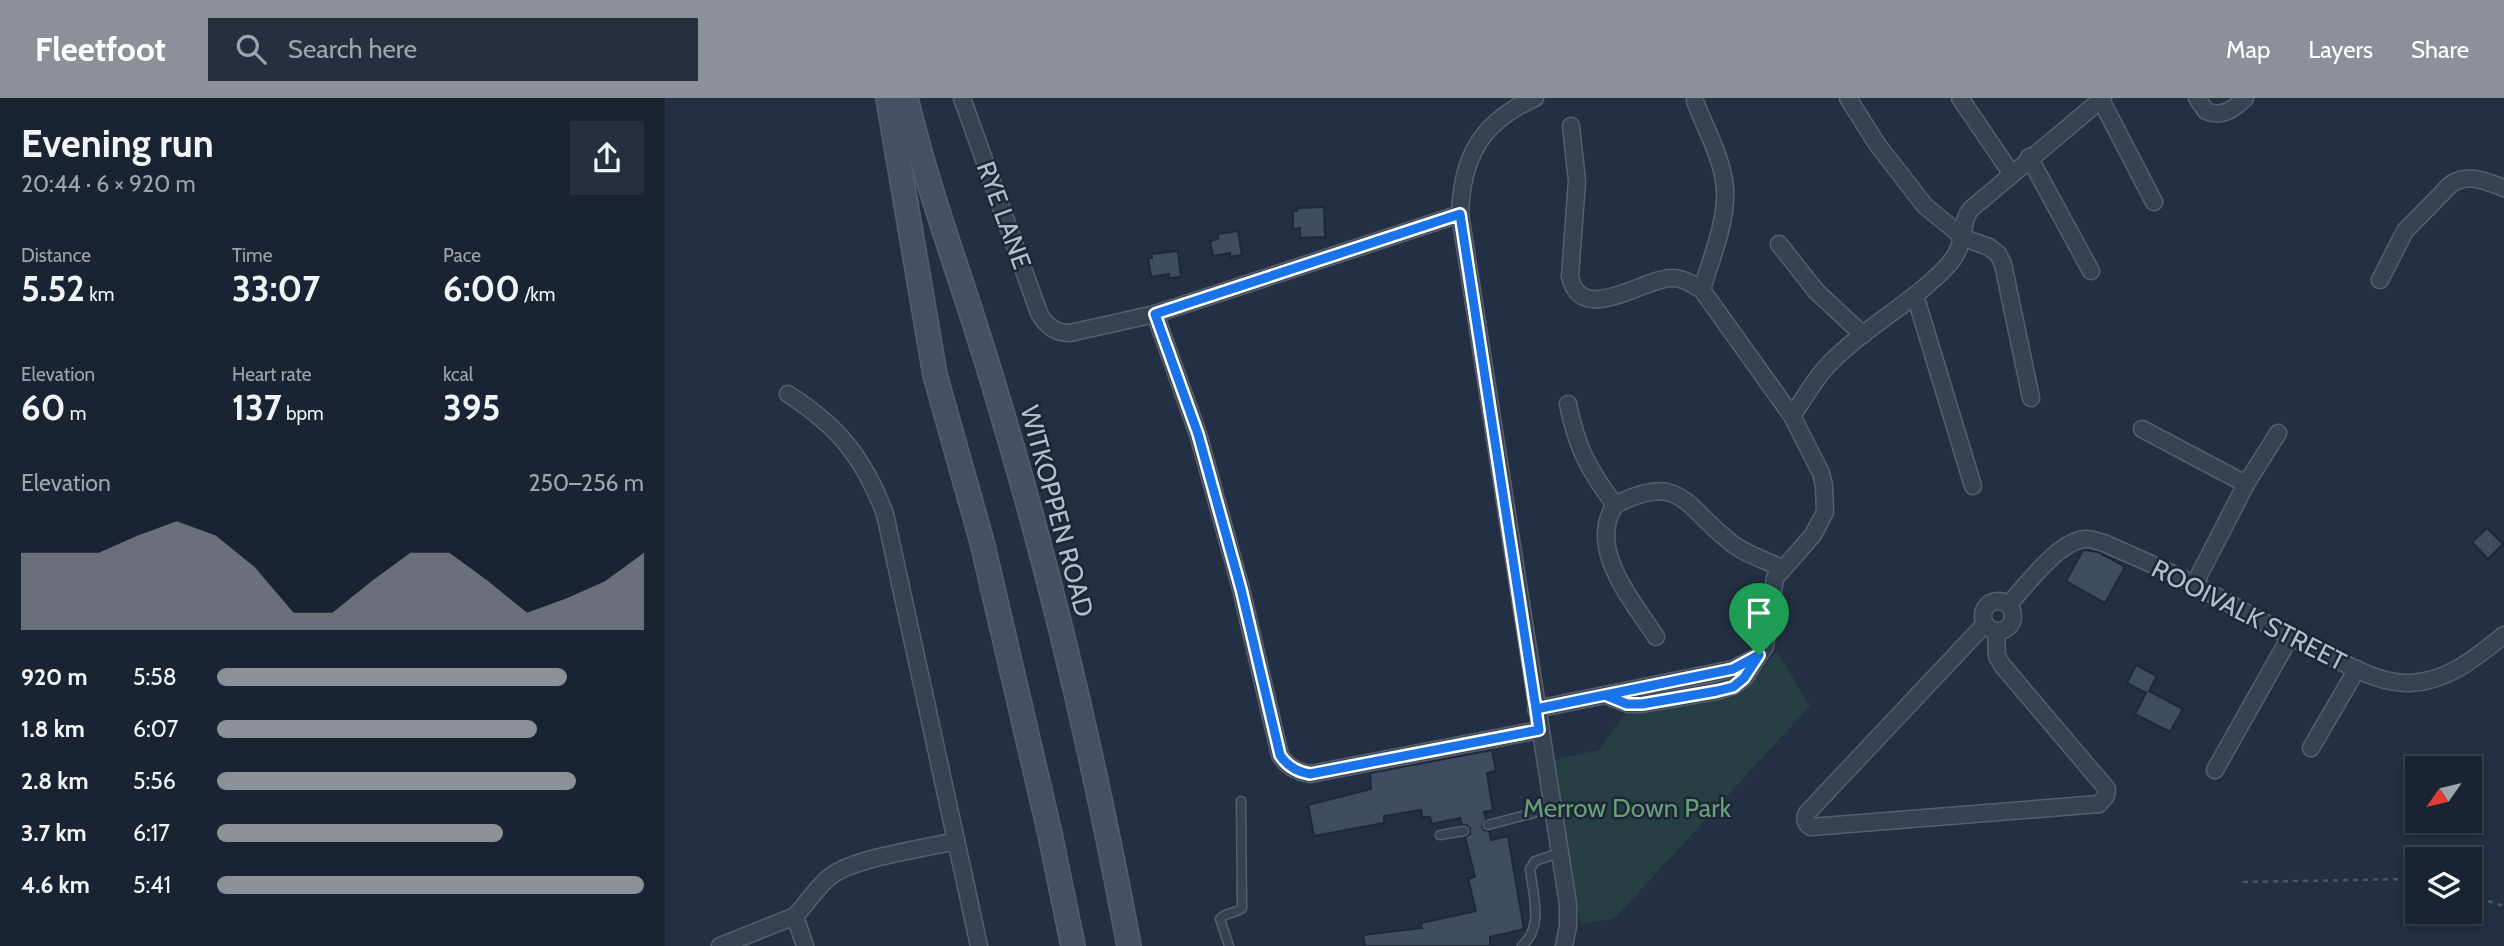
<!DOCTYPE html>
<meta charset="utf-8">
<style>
:root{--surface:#1a2332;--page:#272f3e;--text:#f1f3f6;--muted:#9fa4ac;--line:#38404d;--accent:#8c9099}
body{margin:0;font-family:Cabin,sans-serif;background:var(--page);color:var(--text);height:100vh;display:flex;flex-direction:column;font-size:26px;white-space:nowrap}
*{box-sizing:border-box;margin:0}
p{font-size:23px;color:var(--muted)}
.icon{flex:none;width:38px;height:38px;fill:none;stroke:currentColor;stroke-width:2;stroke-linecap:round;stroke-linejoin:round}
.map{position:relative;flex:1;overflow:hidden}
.side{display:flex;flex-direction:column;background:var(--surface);width:665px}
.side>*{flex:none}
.needle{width:46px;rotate:236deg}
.buttons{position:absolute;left:1740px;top:658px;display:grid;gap:14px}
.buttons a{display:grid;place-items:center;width:77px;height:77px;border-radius:0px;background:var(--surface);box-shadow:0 4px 10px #0003,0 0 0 2px var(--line);font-size:35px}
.pin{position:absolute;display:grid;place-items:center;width:60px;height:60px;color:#fff;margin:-72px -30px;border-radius:50% 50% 50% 0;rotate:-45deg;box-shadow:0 0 7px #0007}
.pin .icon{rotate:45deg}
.round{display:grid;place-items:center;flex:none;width:74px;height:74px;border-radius:0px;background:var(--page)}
.overview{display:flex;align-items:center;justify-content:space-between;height:119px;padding:0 21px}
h1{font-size:38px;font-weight:700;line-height:52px}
.stats{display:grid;grid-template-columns:repeat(3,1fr);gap:10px;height:119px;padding:7px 21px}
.stats div{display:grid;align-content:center}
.stats b{font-size:35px;font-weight:700}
.stats small{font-size:19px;font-weight:400}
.stats p{font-size:19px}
.chart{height:196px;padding:14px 21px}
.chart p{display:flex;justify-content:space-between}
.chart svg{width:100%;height:126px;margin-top:7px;fill:var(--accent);opacity:.7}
ul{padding:0 21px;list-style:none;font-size:23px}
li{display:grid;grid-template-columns:112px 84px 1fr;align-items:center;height:52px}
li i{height:18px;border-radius:9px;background:var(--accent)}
header{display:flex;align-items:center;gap:42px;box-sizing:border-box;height:98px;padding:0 35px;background:var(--accent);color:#fff}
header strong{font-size:33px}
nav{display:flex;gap:38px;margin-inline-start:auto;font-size:24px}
.search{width:490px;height:63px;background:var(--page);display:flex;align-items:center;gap:18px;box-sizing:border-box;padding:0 24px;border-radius:0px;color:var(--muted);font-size:26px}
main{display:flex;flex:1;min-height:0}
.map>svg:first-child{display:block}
.green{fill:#253f43}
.building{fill:#3e4d62;stroke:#1e2839;stroke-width:2}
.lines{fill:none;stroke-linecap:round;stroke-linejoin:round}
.lane-casing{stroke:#555f6f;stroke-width:11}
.street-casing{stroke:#555f6f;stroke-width:19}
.secondary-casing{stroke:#555f6f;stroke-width:26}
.path{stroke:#435c60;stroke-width:2.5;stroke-dasharray:5 5;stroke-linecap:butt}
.lane{stroke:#374252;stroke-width:8}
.street{stroke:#374252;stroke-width:16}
.secondary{stroke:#455065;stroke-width:23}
.route-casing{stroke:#fff;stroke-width:14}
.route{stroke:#1a73e8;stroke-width:9}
.labels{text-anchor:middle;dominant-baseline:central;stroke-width:5;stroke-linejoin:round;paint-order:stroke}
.street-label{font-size:26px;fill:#b4bdcc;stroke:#1c2637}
.park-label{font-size:26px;fill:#689f76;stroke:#1c2637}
</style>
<header>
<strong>Fleetfoot</strong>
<div class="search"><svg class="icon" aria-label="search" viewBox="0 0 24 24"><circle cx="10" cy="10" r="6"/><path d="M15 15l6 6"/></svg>Search here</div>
<nav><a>Map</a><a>Layers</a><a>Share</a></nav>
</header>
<main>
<section class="side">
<div class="overview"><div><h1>Evening run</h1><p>20:44 · 6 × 920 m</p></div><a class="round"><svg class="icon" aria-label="share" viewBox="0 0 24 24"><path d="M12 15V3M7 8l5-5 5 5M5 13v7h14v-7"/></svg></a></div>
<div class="stats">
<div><p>Distance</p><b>5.52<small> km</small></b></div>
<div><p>Time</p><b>33:07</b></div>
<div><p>Pace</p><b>6:00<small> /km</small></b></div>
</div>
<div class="stats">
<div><p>Elevation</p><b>60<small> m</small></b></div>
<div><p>Heart rate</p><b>137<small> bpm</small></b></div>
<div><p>kcal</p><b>395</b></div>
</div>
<div class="chart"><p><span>Elevation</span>250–256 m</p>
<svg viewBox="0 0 160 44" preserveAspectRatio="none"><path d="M0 44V17L10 17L20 17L30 11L40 6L50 11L60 22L70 38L80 38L90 27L100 17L110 17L120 27L130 38L140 33L150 27L160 17V44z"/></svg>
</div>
<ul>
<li><b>920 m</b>5:58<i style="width:82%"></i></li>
<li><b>1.8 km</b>6:07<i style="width:75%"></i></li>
<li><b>2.8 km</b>5:56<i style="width:84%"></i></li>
<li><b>3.7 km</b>6:17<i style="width:67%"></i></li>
<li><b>4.6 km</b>5:41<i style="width:100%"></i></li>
</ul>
</section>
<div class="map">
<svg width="1839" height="848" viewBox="0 0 1839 848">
<rect width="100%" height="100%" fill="#232f42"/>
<!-- green -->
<path class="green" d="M1112,553L1145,608L949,821L915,826L889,662L934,652L962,613L1077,595Z"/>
<!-- building -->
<g class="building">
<path d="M659,109L660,139L635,140V130L628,131V113H632V110Z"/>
<path d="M573,133L577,157L565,159V155L548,158L545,143L553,141V136Z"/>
<path d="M513,153L516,179L504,180V176L486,179L483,160H487V156Z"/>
<path d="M1822,430L1838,446L1823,461L1807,444Z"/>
<path d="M1418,452L1433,454L1460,469L1440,505L1401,483Z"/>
<path d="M1471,567L1492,578L1484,593L1518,611L1505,634L1470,616L1481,595L1462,585Z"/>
<path d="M827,652L831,673L822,675L828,712L819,714L821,721L817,728L819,732L824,733L826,742L843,738L859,831L825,839V848H700L698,837L757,830L756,825L811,813L803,781L810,779L800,739L805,736V731L802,727H797L795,720L767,726L765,719H757L756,712L719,718V725L649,738L643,707L706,691L705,675Z"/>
</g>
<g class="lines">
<defs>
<g id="lane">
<path d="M823,727L887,710"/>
<path d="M775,737L799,733"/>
<path d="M564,848L555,821C560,814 570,816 577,810L576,703"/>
<path d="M857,848C879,829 868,797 865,771L870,763L894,755"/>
</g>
<g id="street">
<path d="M297,0L374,215C381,228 390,235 405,235L490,216L795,116"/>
<path d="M870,0C816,24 797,59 795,116L903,806V828L899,848"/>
<path d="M1183,0L1212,46L1260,108L1299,140L1324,149L1333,156L1338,166L1366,300"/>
<path d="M1295,0L1346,75"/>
<path d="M1532,0L1541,13C1557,20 1569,11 1580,0"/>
<path d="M1436,2L1489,104"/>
<path d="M1030,3C1040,30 1058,61 1060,91C1062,124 1046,160 1037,192"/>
<path d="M906,28L912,83L905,178C915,229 979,180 1007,180C1018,180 1027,186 1037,192L1127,318L1156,375L1159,388L1160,414L1148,437L1110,480L1100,548L1079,580L1068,588L1052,593L977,606H963L940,597"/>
<path d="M1364,59L1426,173"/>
<path d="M1114,146L1151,193L1198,237"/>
<path d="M1715,182L1740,133L1786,86C1804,75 1820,83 1839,90"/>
<path d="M1250,197L1308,388"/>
<path d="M490,216L533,336L576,491L615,657C622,669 633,674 645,676L874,632"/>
<path d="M123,296C173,328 199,360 220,416L314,848"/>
<path d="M903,306C912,350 923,371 950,407"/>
<path d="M1127,318C1139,301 1150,280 1165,265C1201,228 1250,204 1285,165C1302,145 1294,125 1306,111L1438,0"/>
<path d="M1477,331L1581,386"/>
<path d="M1529,487L1581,386L1613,335"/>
<circle cx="1333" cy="518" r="15"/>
<path d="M1343,507C1361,488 1396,439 1423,441C1428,441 1434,444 1439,445C1470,459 1502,472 1532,488C1575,511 1617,535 1660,556C1686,569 1716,586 1745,585C1784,583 1810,560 1839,537"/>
<path d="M1320,526L1142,715C1139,720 1140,726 1146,729L1434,706L1441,698L1442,691L1337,567L1332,558L1331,533"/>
<path d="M991,539C969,504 921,451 950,407C1015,374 1018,406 1064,443C1079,456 1100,462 1117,470"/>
<path d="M871,611L1068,571L1092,559"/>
<path d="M1646,650L1692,571"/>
<path d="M1550,672L1625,539"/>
<path d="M130,818C142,806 152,788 166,778C188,760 261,750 291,743"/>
<path d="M55,848L130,818L140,848"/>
</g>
<g id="secondary">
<path d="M223,0L270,277L317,444L385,736L408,848"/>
<path d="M241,0C264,98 301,192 329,288C385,472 429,659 464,848"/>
</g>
</defs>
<!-- lane casing -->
<use href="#lane" class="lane-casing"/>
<!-- street casing -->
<use href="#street" class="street-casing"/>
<!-- secondary casing -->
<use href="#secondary" class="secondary-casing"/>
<!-- path -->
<g class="path">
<path d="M1578,784L1743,781L1752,784"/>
<path d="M1804,797L1839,808"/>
</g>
<!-- lane -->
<use href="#lane" class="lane"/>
<!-- street -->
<use href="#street" class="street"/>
<!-- secondary -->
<use href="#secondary" class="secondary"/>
</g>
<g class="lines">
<defs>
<path id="route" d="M1094,557L1068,571L871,611L874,632L645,676C633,674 622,668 615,657L576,491L533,336L490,216L795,116L871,611L940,597L962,606H977L1052,593L1068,589L1079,580L1094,557"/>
</defs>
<!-- route casing -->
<use href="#route" class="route-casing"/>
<!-- route -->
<use href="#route" class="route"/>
</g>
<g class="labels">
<!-- street labels -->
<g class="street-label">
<text transform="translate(339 117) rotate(70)">RYE LANE</text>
<text transform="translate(392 413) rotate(75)">WITKOPPEN ROAD</text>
<text transform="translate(1584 517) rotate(27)">ROOIVALK STREET</text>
</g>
<!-- park labels -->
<g class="park-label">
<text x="962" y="710">Merrow Down Park</text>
</g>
</g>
</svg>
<div class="buttons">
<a><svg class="needle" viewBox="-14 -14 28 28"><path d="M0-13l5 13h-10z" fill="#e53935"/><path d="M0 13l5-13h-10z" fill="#9fa4ac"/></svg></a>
<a><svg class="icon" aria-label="layers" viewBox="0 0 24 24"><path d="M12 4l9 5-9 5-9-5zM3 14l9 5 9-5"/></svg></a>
</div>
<div class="pin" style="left:1094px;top:557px;background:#1e9e55"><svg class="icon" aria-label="arrive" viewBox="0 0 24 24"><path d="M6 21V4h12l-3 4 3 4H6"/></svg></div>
</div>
</main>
